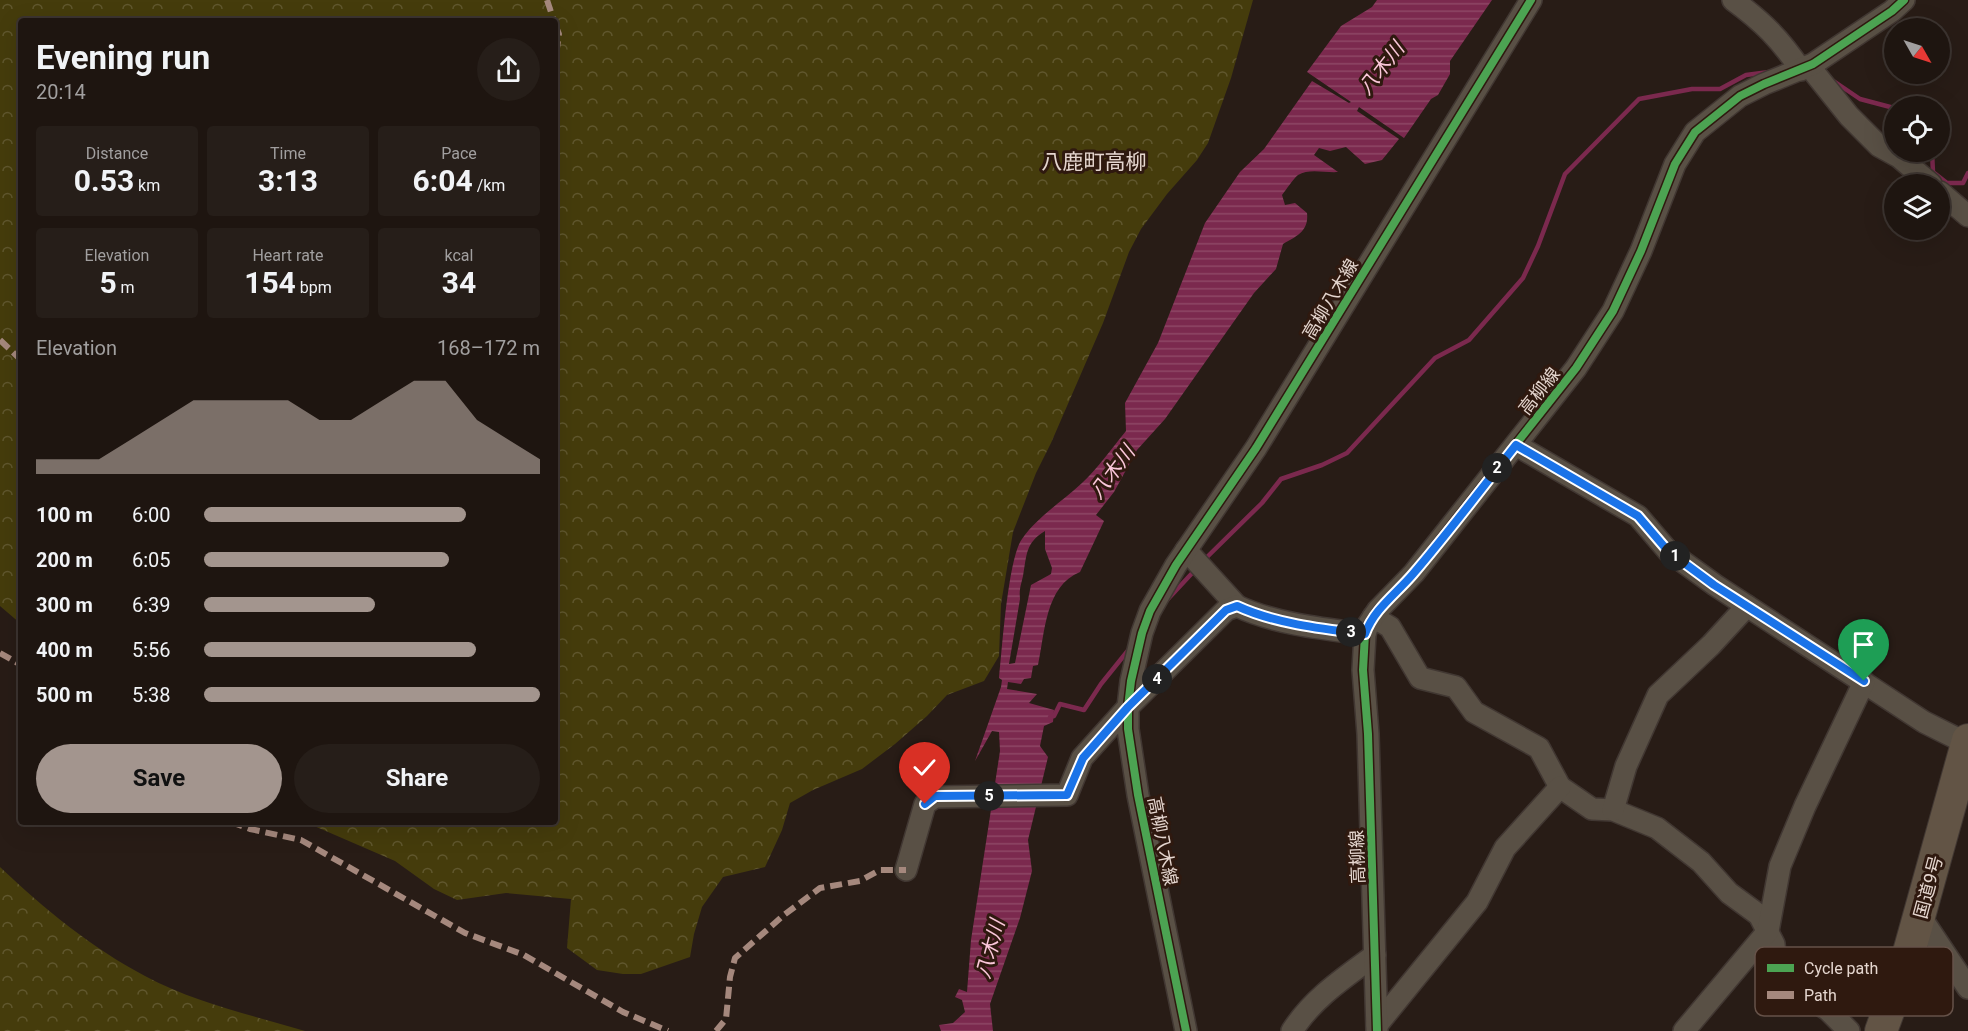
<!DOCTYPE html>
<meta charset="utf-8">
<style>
:root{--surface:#1e1510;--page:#261e19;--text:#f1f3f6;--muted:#a19f9f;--line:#3c3430;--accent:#a3958e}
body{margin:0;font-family:Roboto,"Noto Sans JP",sans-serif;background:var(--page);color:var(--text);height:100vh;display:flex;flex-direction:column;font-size:22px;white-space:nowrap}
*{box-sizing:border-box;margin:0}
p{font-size:20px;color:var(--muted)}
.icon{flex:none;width:33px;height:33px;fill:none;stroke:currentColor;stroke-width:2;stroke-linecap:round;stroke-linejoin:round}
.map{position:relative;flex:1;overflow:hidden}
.panel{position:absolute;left:18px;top:18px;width:540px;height:807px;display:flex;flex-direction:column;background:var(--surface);border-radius:6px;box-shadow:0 6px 24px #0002,0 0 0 2px var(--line)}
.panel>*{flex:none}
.needle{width:39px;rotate:129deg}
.controls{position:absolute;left:1884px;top:18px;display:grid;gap:12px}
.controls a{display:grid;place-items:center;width:66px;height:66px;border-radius:50%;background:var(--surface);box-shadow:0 6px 24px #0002,0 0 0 2px var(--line);font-size:30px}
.pin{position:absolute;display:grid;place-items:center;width:51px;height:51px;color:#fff;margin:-62px -26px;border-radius:50% 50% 50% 0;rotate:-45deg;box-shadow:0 0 6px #0007}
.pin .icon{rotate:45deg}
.km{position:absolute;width:30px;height:30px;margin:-15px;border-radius:50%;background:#222;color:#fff;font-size:16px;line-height:30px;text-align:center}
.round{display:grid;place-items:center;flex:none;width:63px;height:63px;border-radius:32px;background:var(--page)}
.headline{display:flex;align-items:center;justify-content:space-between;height:102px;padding:0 18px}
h1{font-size:33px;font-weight:700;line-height:45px}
.stats{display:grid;grid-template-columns:repeat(3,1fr);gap:9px;height:102px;padding:6px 18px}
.stats div{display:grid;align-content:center;border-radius:6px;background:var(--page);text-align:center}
.stats b{font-size:30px;font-weight:700}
.stats small{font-size:16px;font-weight:400}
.stats p{font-size:16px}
.chart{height:168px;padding:12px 18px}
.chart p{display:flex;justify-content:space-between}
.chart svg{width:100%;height:108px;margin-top:6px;fill:var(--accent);opacity:.7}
.cta{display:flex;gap:12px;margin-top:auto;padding:12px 18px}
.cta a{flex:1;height:69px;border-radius:36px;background:var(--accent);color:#111;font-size:24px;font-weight:700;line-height:69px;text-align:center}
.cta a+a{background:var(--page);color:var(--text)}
ul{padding:0 18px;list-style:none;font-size:20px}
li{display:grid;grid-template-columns:96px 72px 1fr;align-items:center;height:45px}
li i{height:15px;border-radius:8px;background:var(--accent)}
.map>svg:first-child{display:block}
.forest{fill:url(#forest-crowns)}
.water{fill:url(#water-rules);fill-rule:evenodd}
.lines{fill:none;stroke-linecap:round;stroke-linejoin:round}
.stream{stroke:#7b294e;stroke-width:4.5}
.minor-casing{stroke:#413732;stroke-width:24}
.highway-casing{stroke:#413732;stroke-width:34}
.minor{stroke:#595045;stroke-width:21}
.highway{stroke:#625445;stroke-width:32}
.quiet{stroke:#a5887d;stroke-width:6;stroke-dasharray:12 6;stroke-linecap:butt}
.cycleway-casing{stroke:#2f190f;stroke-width:11}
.cycleway{stroke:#4ca352;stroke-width:8}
.route-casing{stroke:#fff;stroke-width:12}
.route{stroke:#1a73e8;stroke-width:8}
.labels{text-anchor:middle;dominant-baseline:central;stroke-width:6;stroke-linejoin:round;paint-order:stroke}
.street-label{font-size:18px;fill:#e5d6cf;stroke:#2f190f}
.water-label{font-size:20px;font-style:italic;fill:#fbc7da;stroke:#2f190f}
.quarter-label{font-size:21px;fill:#e5d6cf;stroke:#2f190f}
.key{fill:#2f190f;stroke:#665249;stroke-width:1.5}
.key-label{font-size:16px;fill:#e5d6cf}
</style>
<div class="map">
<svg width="1968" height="1031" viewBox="0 0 1968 1031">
<defs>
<pattern id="forest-crowns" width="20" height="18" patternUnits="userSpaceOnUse" patternTransform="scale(1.5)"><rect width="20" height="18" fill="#453c0c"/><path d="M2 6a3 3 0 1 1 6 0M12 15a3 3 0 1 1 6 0" fill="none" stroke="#60572e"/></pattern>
<pattern id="water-rules" width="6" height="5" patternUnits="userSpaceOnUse" patternTransform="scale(1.5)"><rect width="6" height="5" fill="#7b294e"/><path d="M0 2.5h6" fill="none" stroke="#8e4766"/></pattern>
</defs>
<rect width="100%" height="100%" fill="#281c16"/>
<!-- forest -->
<g class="forest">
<path d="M0,0H1253L1231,78L1208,143L1197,160L1167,194L1141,229L1129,252L1103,323L1051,443L1036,473L1013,532L1001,604L999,656L984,681L947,695L927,716L895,744L862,769L813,790L790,803L782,830L765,867L723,877L702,907L694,934L690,957L641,974H623L597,970L567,948L571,899L506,893L457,900L434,889L395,861L305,822H555V21H21V624L0,606Z"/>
<path d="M0,867C44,909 92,948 145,976C195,1003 252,1015 305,1031H0Z"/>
</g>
<!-- water -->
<path class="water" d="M1377,0H1492L1450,61V74L1438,95L1431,99L1404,138L1359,107L1357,111L1399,139L1382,160L1365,164L1346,147L1330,151L1319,148L1314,155L1338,172C1325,173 1309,168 1298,175C1292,180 1287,189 1282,195L1285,205L1295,203L1307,213C1309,231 1297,236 1283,244L1276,269L1254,293L1165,419L1137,450L1114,492L1096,515L1104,521L1080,572C1045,586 1045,633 1038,665L1033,666L1031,678L1024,679L1021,684L1008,682L1007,689L1037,694L1029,703L1054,710L1053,722L1044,726L1040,746L1048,757L1028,840L1032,871L1020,918L990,1004L993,1031H941L939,1025L953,1023L965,1012L962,1000L955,997L959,989L967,992L971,940L1000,751L999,732L992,731L975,761L1001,687L1002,680L999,678C1002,650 1008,558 1022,539C1038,516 1062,502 1082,483C1098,468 1112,448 1126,431L1125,403L1158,343L1205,223L1240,172L1264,149L1312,81L1349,103L1351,102L1307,72L1341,26L1372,7ZM1045,531V549L1052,568L1051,574L1031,585L1015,663L1009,664L1020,599C1019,589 1021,585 1023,576C1027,555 1025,543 1045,531Z"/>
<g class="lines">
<!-- stream -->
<g class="stream">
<path d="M1832,80L1860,99L1894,108"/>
<path d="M1932,152L1933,172L1947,183H1963L1968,173"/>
<path d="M1203,561L1262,503L1281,479L1322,465L1347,453L1435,358L1469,340L1523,278L1538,246L1565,174L1639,99L1692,89H1720L1746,75L1769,72"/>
<path d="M1168,599L1195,570"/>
<path d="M1050,717L1054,716L1060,704L1084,710L1101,684L1130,648"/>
</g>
<defs>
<g id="minor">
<path d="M1733,0C1763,22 1780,39 1801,70"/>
<path d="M1809,66L1849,116L1879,146L1899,157L1931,184"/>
<path d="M1940,192L1968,216"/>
<path d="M1516,445L1638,516L1668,551L1715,585L1924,722L1968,744"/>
<path d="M1186,550L1237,606"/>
<path d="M1373,617L1390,627L1420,678L1456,687L1474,712L1539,748L1560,787L1592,809L1613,810L1657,828L1701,862L1729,893L1759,915L1774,944L1777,975L1828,1010L1849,1031"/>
<path d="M1613,810L1626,766L1658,695L1711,645L1747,606"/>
<path d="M906,870L925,804L935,797L1067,795L1082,758L1128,707L1226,610L1237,606C1275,624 1324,629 1365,634"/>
<path d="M1920,916L1968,988"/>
<path d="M1377,1025L1477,902L1505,848L1560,787"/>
<path d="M1186,1031L1138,795L1128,729V707L1131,681L1142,633L1150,611L1176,565L1256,448L1531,0"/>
<path d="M1292,1031C1313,998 1344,978 1375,955"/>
<path d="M1377,1031L1368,734L1363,670L1365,634L1368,625L1378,610L1414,573L1576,368L1613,311L1641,251L1675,164L1695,132L1740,96L1764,84L1813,64L1892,11L1904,0"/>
<path d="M1684,1031L1768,931L1780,866L1805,806L1864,682"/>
</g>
<path id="highway" d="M1881,1031L1906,963L1968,740"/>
</defs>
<!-- minor casing -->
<use href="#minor" class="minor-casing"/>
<!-- highway casing -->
<use href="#highway" class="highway-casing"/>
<!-- minor -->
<use href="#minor" class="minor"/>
<!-- highway -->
<use href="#highway" class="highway"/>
<!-- quiet -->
<g class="quiet">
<path d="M547,0L554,21"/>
<path d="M555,24L559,34L555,62"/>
<path d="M0,340L21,360"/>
<path d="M0,653L21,665"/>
<path d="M231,822L250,829L301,840L465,933L524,955L623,1012L668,1031"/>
<path d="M716,1031L726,1019L730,977L735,958L784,915L820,888L860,881L880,870H906"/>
</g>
<defs>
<g id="cycleway">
<path d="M1186,1031L1138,795L1128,729V707L1131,681L1142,633L1150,611L1176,565L1256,448L1531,0"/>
<path d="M1377,1031L1368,734L1363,670L1365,634L1368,625L1378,610L1414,573L1576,368L1613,311L1641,251L1675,164L1695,132L1740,96L1764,84L1813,64L1892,11L1904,0"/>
</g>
</defs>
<!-- cycleway casing -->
<use href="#cycleway" class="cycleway-casing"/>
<!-- cycleway -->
<use href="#cycleway" class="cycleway"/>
</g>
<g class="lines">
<defs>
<path id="route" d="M925,804L935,796L1067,795L1083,758L1128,707L1226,610L1237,606C1276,624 1323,629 1365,634C1374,609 1396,594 1413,574C1449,532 1482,488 1516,445L1638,516L1668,551L1714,585L1864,681"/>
</defs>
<!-- route casing -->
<use href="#route" class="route-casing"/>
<!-- route -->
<use href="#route" class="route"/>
</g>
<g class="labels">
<!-- street labels -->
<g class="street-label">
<text transform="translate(1330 299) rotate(-59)">高柳八木線</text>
<text transform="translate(1539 391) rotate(-52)">高柳線</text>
<text transform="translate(1163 841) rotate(79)">高柳八木線</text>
<text transform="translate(1357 857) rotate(-92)">高柳線</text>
<text transform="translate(1928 887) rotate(-75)">国道9号</text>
</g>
<!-- water labels -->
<g class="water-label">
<text transform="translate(1381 68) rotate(-52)">八木川</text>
<text transform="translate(1112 472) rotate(-53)">八木川</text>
<text transform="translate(990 949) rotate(-75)">八木川</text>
</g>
<!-- quarter labels -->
<g class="quarter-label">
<text x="1094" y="162">八鹿町高柳</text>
</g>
</g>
<!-- legend -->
<rect x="1755" y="947" width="198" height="69" rx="9" class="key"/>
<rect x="1767" y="964" width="27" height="8" fill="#4ca352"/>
<rect x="1767" y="991" width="27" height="8" fill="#a5887d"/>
<g class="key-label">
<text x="1804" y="974">Cycle path</text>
<text x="1804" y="1001">Path</text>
</g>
</svg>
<div class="controls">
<a><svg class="needle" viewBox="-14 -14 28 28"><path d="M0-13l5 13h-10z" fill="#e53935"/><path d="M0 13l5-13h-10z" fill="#a19f9f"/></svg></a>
<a><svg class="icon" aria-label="locate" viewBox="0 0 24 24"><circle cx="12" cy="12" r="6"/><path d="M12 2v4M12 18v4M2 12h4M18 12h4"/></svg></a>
<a><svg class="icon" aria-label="layers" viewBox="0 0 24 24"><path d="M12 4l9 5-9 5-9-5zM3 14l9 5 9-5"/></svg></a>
</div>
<div class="pin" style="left:1864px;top:681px;background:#1e9e55"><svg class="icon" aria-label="arrive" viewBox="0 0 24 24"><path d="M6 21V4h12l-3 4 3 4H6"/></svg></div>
<div class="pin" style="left:925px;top:804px;background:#d93025"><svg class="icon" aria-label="check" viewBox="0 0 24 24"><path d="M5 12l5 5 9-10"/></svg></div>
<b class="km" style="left:1675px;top:556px">1</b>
<b class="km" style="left:1497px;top:468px">2</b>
<b class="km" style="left:1351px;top:632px">3</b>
<b class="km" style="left:1157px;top:679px">4</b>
<b class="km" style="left:989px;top:796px">5</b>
<section class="panel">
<div class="headline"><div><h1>Evening run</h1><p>20:14</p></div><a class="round"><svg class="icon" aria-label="share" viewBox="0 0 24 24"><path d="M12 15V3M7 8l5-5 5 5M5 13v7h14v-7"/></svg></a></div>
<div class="stats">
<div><p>Distance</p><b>0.53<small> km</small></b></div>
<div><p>Time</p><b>3:13</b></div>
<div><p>Pace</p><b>6:04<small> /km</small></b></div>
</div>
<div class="stats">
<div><p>Elevation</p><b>5<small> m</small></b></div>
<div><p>Heart rate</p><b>154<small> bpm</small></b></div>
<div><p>kcal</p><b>34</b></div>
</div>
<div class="chart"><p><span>Elevation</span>168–172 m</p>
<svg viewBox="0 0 160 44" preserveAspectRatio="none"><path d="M0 44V38L10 38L20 38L30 30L40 22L50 14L60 14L70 14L80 14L90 22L100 22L110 14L120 6L130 6L140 22L150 30L160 38V44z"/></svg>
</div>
<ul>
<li><b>100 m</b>6:00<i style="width:78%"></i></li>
<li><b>200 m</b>6:05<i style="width:73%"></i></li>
<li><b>300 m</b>6:39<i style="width:51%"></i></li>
<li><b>400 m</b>5:56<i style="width:81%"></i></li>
<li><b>500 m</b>5:38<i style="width:100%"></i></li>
</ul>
<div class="cta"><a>Save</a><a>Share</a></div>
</section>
</div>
